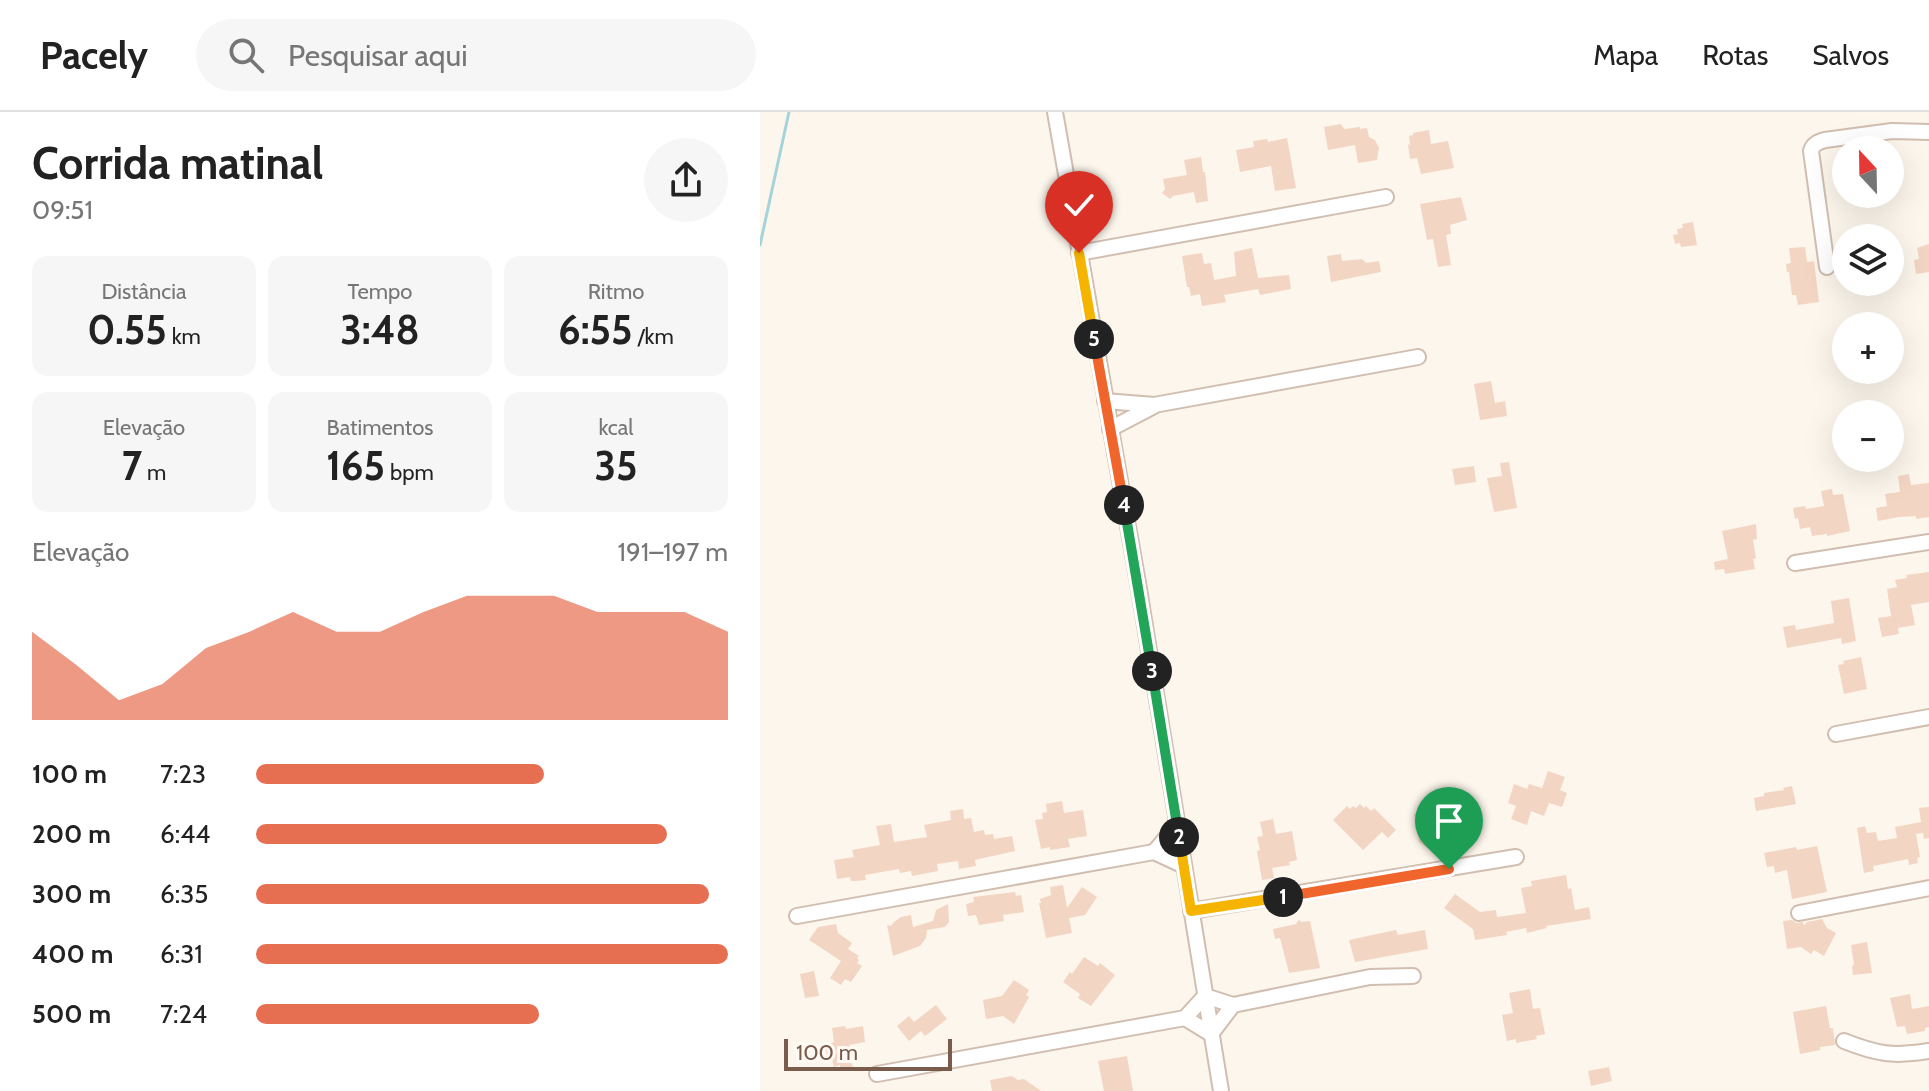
<!DOCTYPE html>
<html lang="pt">
<meta charset="utf-8">
<style>
:root{--surface:#fff;--page:#f6f6f6;--text:#222;--muted:#767676;--line:#e0e0e0;--accent:#e76f51}
body{margin:0;font-family:Cabin,sans-serif;background:var(--page);color:var(--text);height:100vh;display:flex;flex-direction:column;font-size:30px;white-space:nowrap}
*{box-sizing:border-box;margin:0}
p{font-size:26px;color:var(--muted)}
.icon{flex:none;width:44px;height:44px;fill:none;stroke:currentColor;stroke-width:2;stroke-linecap:round;stroke-linejoin:round}
.map{position:relative;flex:1;overflow:hidden}
.panel{display:flex;flex-direction:column;background:var(--surface);width:760px}
.panel>*{flex:none}
.needle{width:52px;rotate:338deg}
.fabs{position:absolute;left:1072px;top:24px;display:grid;gap:16px}
.fabs a{display:grid;place-items:center;width:72px;height:72px;border-radius:50%;background:var(--surface);box-shadow:0 8px 32px #0002;font-size:40px}
.scale{position:absolute;left:24px;bottom:20px;width:168px;box-sizing:border-box;padding-left:8px;border:4px solid #7a5c4d;border-top:0;font-size:22px;line-height:28px;white-space:nowrap;color:#7a5c4d;-webkit-text-stroke:6px #fffaf3;paint-order:stroke}
.pin{position:absolute;display:grid;place-items:center;width:68px;height:68px;color:#fff;margin:-82px -34px;border-radius:50% 50% 50% 0;rotate:-45deg;box-shadow:0 0 8px #0007}
.pin .icon{rotate:45deg}
.km{position:absolute;width:40px;height:40px;margin:-20px;border-radius:50%;background:#222;color:#fff;font-size:22px;line-height:40px;text-align:center}
.round{display:grid;place-items:center;flex:none;width:84px;height:84px;border-radius:42px;background:var(--page)}
.headline{display:flex;align-items:center;justify-content:space-between;height:136px;padding:0 32px}
h1{font-size:44px;font-weight:700;line-height:60px}
.metrics{display:grid;grid-template-columns:repeat(3,1fr);gap:12px;height:136px;padding:8px 32px}
.metrics div{display:grid;align-content:center;border-radius:16px;background:var(--page);text-align:center}
.metrics b{font-size:40px;font-weight:700}
.metrics small{font-size:22px;font-weight:400}
.metrics p{font-size:22px}
.chart{height:224px;padding:16px 32px}
.chart p{display:flex;justify-content:space-between}
.chart svg{width:100%;height:144px;margin-top:8px;fill:var(--accent);opacity:.7}
ul{padding:0 32px;list-style:none;font-size:26px}
li{display:grid;grid-template-columns:128px 96px 1fr;align-items:center;height:60px}
li i{height:20px;border-radius:10px;background:var(--accent)}
header{display:flex;align-items:center;gap:48px;box-sizing:border-box;height:112px;padding:0 40px;background:var(--surface);border-bottom:2px solid var(--line)}
header strong{font-size:38px}
nav{display:flex;gap:44px;margin-inline-start:auto;font-size:28px}
.search{width:560px;height:72px;background:var(--page);display:flex;align-items:center;gap:20px;box-sizing:border-box;padding:0 28px;border-radius:44px;color:var(--muted);font-size:30px}
main{display:flex;flex:1;min-height:0}
.map>svg:first-child{display:block}
.lines{fill:none;stroke-linecap:round;stroke-linejoin:round}
.stream{stroke:#a5d3da;stroke-width:3}
.building{fill:#f3d5c3}
.minor-casing{stroke:#d1beb0;stroke-width:18}
.minor{stroke:#fff;stroke-width:14}
.split-1-casing{stroke:#fff;stroke-width:16}
.split-2-casing{stroke:#fff;stroke-width:16}
.split-3-casing{stroke:#fff;stroke-width:16}
.split-4-casing{stroke:#fff;stroke-width:16}
.split-5-casing{stroke:#fff;stroke-width:16}
.split-6-casing{stroke:#fff;stroke-width:16}
.split-1{stroke:#f0652b;stroke-width:10}
.split-2{stroke:#f5b400;stroke-width:10}
.split-3{stroke:#22a559;stroke-width:10}
.split-4{stroke:#22a559;stroke-width:10}
.split-5{stroke:#f0652b;stroke-width:10}
.split-6{stroke:#f5b400;stroke-width:10}
</style>
<header>
<strong>Pacely</strong>
<div class="search"><svg class="icon" aria-label="search" viewBox="0 0 24 24"><circle cx="10" cy="10" r="6"/><path d="M15 15l6 6"/></svg>Pesquisar aqui</div>
<nav><a>Mapa</a><a>Rotas</a><a>Salvos</a></nav>
</header>
<main>
<section class="panel">
<div class="headline"><div><h1>Corrida matinal</h1><p>09:51</p></div><a class="round"><svg class="icon" aria-label="share" viewBox="0 0 24 24"><path d="M12 15V3M7 8l5-5 5 5M5 13v7h14v-7"/></svg></a></div>
<div class="metrics">
<div><p>Distância</p><b>0.55<small> km</small></b></div>
<div><p>Tempo</p><b>3:48</b></div>
<div><p>Ritmo</p><b>6:55<small> /km</small></b></div>
</div>
<div class="metrics">
<div><p>Elevação</p><b>7<small> m</small></b></div>
<div><p>Batimentos</p><b>165<small> bpm</small></b></div>
<div><p>kcal</p><b>35</b></div>
</div>
<div class="chart"><p><span>Elevação</span>191–197 m</p>
<svg viewBox="0 0 160 44" preserveAspectRatio="none"><path d="M0 44V17L10 27L20 38L30 33L40 22L50 17L60 11L70 17L80 17L90 11L100 6L110 6L120 6L130 11L140 11L150 11L160 17V44z"/></svg>
</div>
<ul>
<li><b>100 m</b>7:23<i style="width:61%"></i></li>
<li><b>200 m</b>6:44<i style="width:87%"></i></li>
<li><b>300 m</b>6:35<i style="width:96%"></i></li>
<li><b>400 m</b>6:31<i style="width:100%"></i></li>
<li><b>500 m</b>7:24<i style="width:60%"></i></li>
</ul>
</section>
<div class="map">
<svg width="1169" height="979" viewBox="0 0 1169 979">
<rect width="100%" height="100%" fill="#fdf6ec"/>
<g class="lines">
<!-- stream -->
<path class="stream" d="M0,133L29,0"/>
</g>
<!-- building -->
<g class="building">
<path d="M581,12L584,17L600,15V17L607,16L609,25L615,28L619,36L617,48L598,51L595,33L568,38L564,15Z"/>
<path d="M669,18L671,32L688,29L694,56L661,62L657,46L650,47L648,32L650,33L649,24L653,23V21Z"/>
<path d="M527,26L536,76L515,79L511,54L480,60L476,38L494,35L493,29L507,27L508,30Z"/>
<path d="M441,45L443,60H445L448,89L436,91L434,80L413,84L410,87L402,81L405,77L403,67L427,63L424,48Z"/>
<path d="M701,85L707,108L690,113L691,122L686,123L691,153L678,155L673,127L667,128L660,92Z"/>
<path d="M933,110L937,133L921,135L920,131L915,132L913,123L918,122L917,117L923,116L922,112Z"/>
<path d="M1169,132V160L1156,162L1154,148L1159,147L1157,136Z"/>
<path d="M1045,135L1047,150L1054,149L1059,190L1038,193L1036,183H1032L1029,160H1027L1026,152L1031,151L1029,136Z"/>
<path d="M492,136L498,166L529,163L531,177L500,183L498,177L464,183L466,190L442,194L440,182L431,184L429,175H427L422,144L442,141L444,152L451,151L454,168L476,164L474,140Z"/>
<path d="M581,142L582,149L602,147L606,151L619,149L621,160L571,170L567,144Z"/>
<path d="M731,269L735,291L745,289L747,304L720,308L714,272Z"/>
<path d="M749,350L757,396L734,400L727,366L742,364L740,351Z"/>
<path d="M714,354L716,370L695,373L692,357Z"/>
<path d="M1149,362L1151,373L1169,371V405L1156,407V404L1139,405L1118,409L1116,396L1127,394L1125,382L1140,380L1138,364Z"/>
<path d="M1072,377L1073,383L1083,382L1090,419L1067,424V422L1052,424L1050,415L1040,417L1038,406L1035,407L1033,396L1045,394L1046,397L1064,394L1061,379Z"/>
<path d="M996,412L997,427L993,428L996,446L993,447L995,457L965,462L964,457L955,458L954,450L968,447L962,419Z"/>
<path d="M1169,460V490L1151,493L1155,513L1138,516L1139,522L1122,525L1118,506L1131,504L1127,477L1137,475L1135,468L1147,466L1146,463Z"/>
<path d="M1089,486L1096,529L1082,532L1081,526L1027,536L1023,515L1035,513L1036,518L1074,511L1071,489Z"/>
<path d="M1101,545L1107,577L1084,582L1078,553L1084,552L1083,549Z"/>
<path d="M788,659L805,665L800,678L807,681L802,695L789,691L784,704L771,699L767,713L751,707L756,694L748,691L754,672L767,677L769,672L782,676Z"/>
<path d="M1032,674L1036,692L996,699L994,686L1004,684V681L1024,678L1023,676Z"/>
<path d="M302,689L304,701L323,698L327,724L308,727L310,735L290,738V735L281,737L275,708L283,707L282,701L287,700L286,692Z"/>
<path d="M600,692L604,696L606,694L611,699L614,696L636,718L628,726L622,720L603,738L573,708L587,694L590,697L593,694L596,696Z"/>
<path d="M706,692L711,720L689,725L690,727L678,730L672,739L659,730L654,702L695,697V694Z"/>
<path d="M1169,695V726L1164,727L1163,721L1156,722L1160,745L1157,746L1158,751L1149,753L1148,747L1113,754L1114,759L1104,761L1097,716L1105,714L1107,721L1116,720L1118,729L1137,726L1135,715L1161,710L1159,696Z"/>
<path d="M203,697L204,707L211,706L214,720L224,718L225,723L233,722L234,727L252,724L255,739L215,748L216,754L199,757L198,749L177,752L178,759L152,764L151,759L140,761L139,757L105,763L106,768L95,769H91L90,765L77,767L74,748L94,745L92,738L120,733L116,714L131,712L134,730L167,725L164,713L191,708L190,699Z"/>
<path d="M513,707L516,722L532,719L537,748L529,750L530,753L512,756L514,766L502,768L497,739L500,738L497,725L503,724L500,710Z"/>
<path d="M1057,734L1067,780L1032,787L1027,758L1015,761L1014,754L1007,755L1004,741L1036,735L1037,738Z"/>
<path d="M806,763L808,777L811,776L815,798L829,795L831,807L786,814L787,816L767,821L766,816L746,820L747,823L715,828L713,817L684,796L695,782L720,800L736,798L737,805L766,801L761,776L772,774L771,769Z"/>
<path d="M303,773L307,796L322,775L337,785L325,803L309,806L312,821L286,826L279,791H281L280,787L291,783L290,775Z"/>
<path d="M255,780L256,784L261,783L264,800L243,803L244,809L219,813L216,803L208,804L206,792L214,790L213,785Z"/>
<path d="M188,792L189,810L185,815L167,818L166,826L160,834L133,844L127,813L131,814L134,810L141,805L151,803L153,815L173,809L176,798Z"/>
<path d="M1062,807L1067,816L1076,821L1064,844L1054,838L1051,842L1041,835L1027,837L1023,809L1032,808L1036,811L1043,810L1044,814L1047,810Z"/>
<path d="M539,808L542,810L550,809L560,856L529,861L520,826L515,827L513,817L536,812Z"/>
<path d="M76,812L78,821L92,831L88,837L99,844L97,846L99,848L97,851L102,854L91,870L85,867L81,873L70,866L81,849L49,828L58,815Z"/>
<path d="M636,818L638,823L665,818L668,837L595,850L589,828Z"/>
<path d="M1107,830L1112,861L1093,863L1092,854L1094,853L1091,833Z"/>
<path d="M324,845L338,854L340,851L355,863L331,894L318,886L320,882L303,870L310,860L312,862Z"/>
<path d="M54,859L59,884L45,886L40,862Z"/>
<path d="M254,868L269,878L266,883L269,885L254,912L243,904L226,907L223,888L242,884Z"/>
<path d="M770,877L773,897L780,896L785,922L776,924L777,927L756,931V927L747,929L742,903L753,901L749,881Z"/>
<path d="M1150,882L1152,897L1169,894V915L1165,916V919L1147,922L1145,914L1137,915L1130,886Z"/>
<path d="M176,893L187,907L165,924L161,919L149,929L137,914L149,904L154,910Z"/>
<path d="M1066,894L1070,916H1073L1075,933L1060,935V938L1040,942L1033,900Z"/>
<path d="M85,914L86,917L103,914L105,930L89,933L90,937L88,938L93,956L81,958L80,953L74,955L72,948L68,949L65,933L74,930L72,916Z"/>
<path d="M367,944L373,979H344L338,949Z"/>
<path d="M849,955L852,969L831,974L828,959Z"/>
<path d="M252,964L258,968L264,967L281,979H232L230,968Z"/>
</g>
<g class="lines">
<defs>
<g id="minor">
<path d="M295,0L378,471L461,979"/>
<path d="M319,141L626,85"/>
<path d="M1067,155L1051,39C1053,32 1058,30 1065,28L1132,19L1169,20"/>
<path d="M345,289L394,293L658,245"/>
<path d="M350,317L394,294"/>
<path d="M1035,451L1169,430"/>
<path d="M1076,622L1169,605"/>
<path d="M394,740L417,713"/>
<path d="M431,799L756,745"/>
<path d="M1039,801L1169,776"/>
<path d="M37,804L394,740L424,754"/>
<path d="M425,906L451,922L473,893"/>
<path d="M1084,929C1117,942 1133,945 1169,939"/>
<path d="M117,962L425,906L445,884L473,893L610,865L653,864"/>
</g>
</defs>
<!-- minor casing -->
<use href="#minor" class="minor-casing"/>
<!-- minor -->
<use href="#minor" class="minor"/>
</g>
<g class="lines">
<defs>
<path id="split-1" d="M523,785L689,757"/>
<path id="split-2" d="M419,725L431,799L523,785"/>
<path id="split-3" d="M392,559L419,725"/>
<path id="split-4" d="M364,393L392,559"/>
<path id="split-5" d="M334,227L364,393"/>
<path id="split-6" d="M319,141L334,227"/>
</defs>
<!-- split-1 casing -->
<use href="#split-1" class="split-1-casing"/>
<!-- split-2 casing -->
<use href="#split-2" class="split-2-casing"/>
<!-- split-3 casing -->
<use href="#split-3" class="split-3-casing"/>
<!-- split-4 casing -->
<use href="#split-4" class="split-4-casing"/>
<!-- split-5 casing -->
<use href="#split-5" class="split-5-casing"/>
<!-- split-6 casing -->
<use href="#split-6" class="split-6-casing"/>
<!-- split-1 -->
<use href="#split-1" class="split-1"/>
<!-- split-2 -->
<use href="#split-2" class="split-2"/>
<!-- split-3 -->
<use href="#split-3" class="split-3"/>
<!-- split-4 -->
<use href="#split-4" class="split-4"/>
<!-- split-5 -->
<use href="#split-5" class="split-5"/>
<!-- split-6 -->
<use href="#split-6" class="split-6"/>
</g>
</svg>
<div class="fabs">
<a><svg class="needle" viewBox="-14 -14 28 28"><path d="M0-13l5 13h-10z" fill="#e53935"/><path d="M0 13l5-13h-10z" fill="#767676"/></svg></a>
<a><svg class="icon" aria-label="layers" viewBox="0 0 24 24"><path d="M12 4l9 5-9 5-9-5zM3 14l9 5 9-5"/></svg></a>
<a>+</a>
<a>−</a>
</div>
<div class="scale">100 m</div>
<div class="pin" style="left:689px;top:757px;background:#1e9e55"><svg class="icon" aria-label="arrive" viewBox="0 0 24 24"><path d="M6 21V4h12l-3 4 3 4H6"/></svg></div>
<div class="pin" style="left:319px;top:141px;background:#d93025"><svg class="icon" aria-label="check" viewBox="0 0 24 24"><path d="M5 12l5 5 9-10"/></svg></div>
<b class="km" style="left:523px;top:785px">1</b>
<b class="km" style="left:419px;top:725px">2</b>
<b class="km" style="left:392px;top:559px">3</b>
<b class="km" style="left:364px;top:393px">4</b>
<b class="km" style="left:334px;top:227px">5</b>
</div>
</main>
